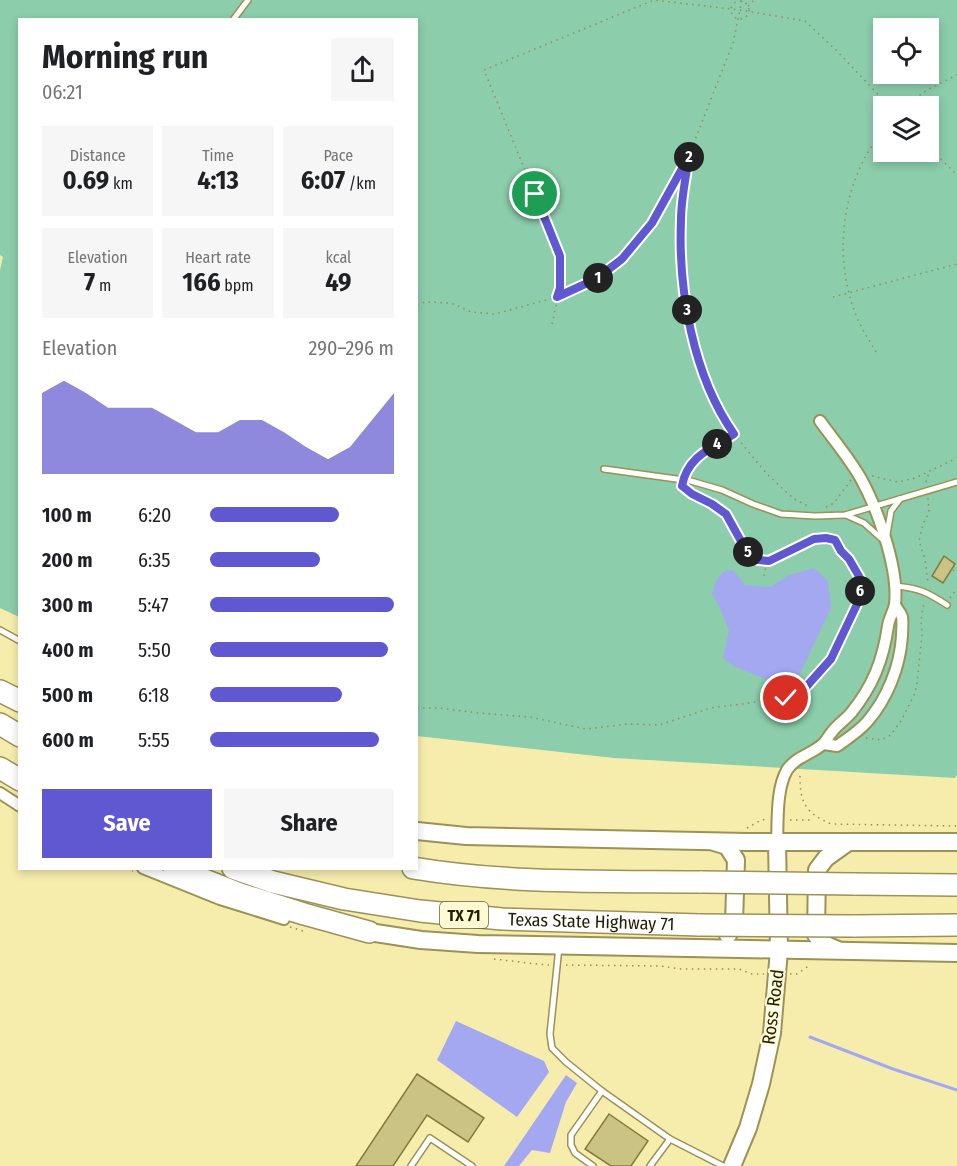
<!DOCTYPE html>
<meta charset="utf-8">
<style>
:root{--surface:#fff;--page:#f6f6f6;--text:#202124;--muted:#757577;--accent:#6058d1}
body{margin:0;font-family:"Fira Sans Condensed",sans-serif;background:var(--page);color:var(--text);height:100vh;display:flex;flex-direction:column;font-size:22px;white-space:nowrap}
*{box-sizing:border-box;margin:0}
p{font-size:20px;color:var(--muted)}
.icon{flex:none;width:33px;height:33px;fill:none;stroke:currentColor;stroke-width:2;stroke-linecap:round;stroke-linejoin:round}
.map{position:relative;flex:1;overflow:hidden}
.details{position:absolute;left:18px;top:18px;width:400px;height:852px;display:flex;flex-direction:column;background:var(--surface);border-radius:0px;box-shadow:0 3px 9px #0003}
.details>*{flex:none}
.tools{position:absolute;left:873px;top:18px;display:grid;gap:12px}
.tools a{display:grid;place-items:center;width:66px;height:66px;border-radius:0px;background:var(--surface);box-shadow:0 3px 9px #0003;font-size:30px}
.pin{position:absolute;display:grid;place-items:center;width:51px;height:51px;color:#fff;margin:-26px;border:3px solid #fff;border-radius:50%;box-shadow:0 2px 6px #0007}
.km{position:absolute;width:30px;height:30px;margin:-15px;border-radius:50%;background:#222;color:#fff;font-size:16px;line-height:30px;text-align:center}
.round{display:grid;place-items:center;flex:none;width:63px;height:63px;border-radius:0px;background:var(--page)}
.headline{display:flex;align-items:center;justify-content:space-between;height:102px;padding:0 24px}
h1{font-size:33px;font-weight:700;line-height:45px}
.metrics{display:grid;grid-template-columns:repeat(3,1fr);gap:9px;height:102px;padding:6px 24px}
.metrics div{display:grid;align-content:center;border-radius:0px;background:var(--page);text-align:center}
.metrics b{font-size:26px;font-weight:700}
.metrics small{font-size:16px;font-weight:400}
.metrics p{font-size:16px}
.chart{height:168px;padding:12px 24px}
.chart p{display:flex;justify-content:space-between}
.chart svg{width:100%;height:108px;margin-top:6px;fill:var(--accent);opacity:.7}
.cta{display:flex;gap:12px;margin-top:auto;padding:12px 24px}
.cta a{flex:1;height:69px;border-radius:0px;background:var(--accent);color:#fff;font-size:24px;font-weight:700;line-height:69px;text-align:center}
.cta a+a{background:var(--page);color:var(--text)}
ul{padding:0 24px;list-style:none;font-size:20px}
li{display:grid;grid-template-columns:96px 72px 1fr;align-items:center;height:45px}
li i{height:15px;border-radius:8px;background:var(--accent)}
.map>svg:first-child{display:block}
.green{fill:#8ccdab;fill-rule:evenodd}
.water{fill:#a4a8f1}
.lines{fill:none;stroke-linecap:round;stroke-linejoin:round}
.stream{stroke:#a4a8f1;stroke-width:3}
.building{fill:#cbc384;stroke:#837a3d;stroke-width:1.5}
.lane-casing{stroke:#9b9255;stroke-width:8}
.street-casing{stroke:#9b9255;stroke-width:14}
.secondary-casing{stroke:#9b9255;stroke-width:20}
.highway-casing{stroke:#9b9255;stroke-width:24}
.path{stroke:#938d5f;stroke-width:1.5;stroke-dasharray:1.5 4.5;stroke-linecap:butt}
.lane{stroke:#fff;stroke-width:5}
.street{stroke:#fff;stroke-width:10}
.secondary{stroke:#fff;stroke-width:16}
.highway{stroke:#fff;stroke-width:21}
.highway-bridge-casing{stroke:#9b9255;stroke-width:24;stroke-linecap:butt}
.highway-bridge{stroke:#fff;stroke-width:21}
.route-casing{stroke:#fff;stroke-width:12}
.route{stroke:#6058d1;stroke-width:8}
.labels{text-anchor:middle;dominant-baseline:central;stroke-width:4.5;stroke-linejoin:round;paint-order:stroke}
.shield{fill:#fffad4;stroke:#656144;stroke-width:1.5}
.shield-label{font-size:16px;font-weight:bold;fill:#231f06}
.street-label{font-size:18px;fill:#231f06;stroke:#fffad4}
</style>
<div class="map">
<svg width="957" height="1166" viewBox="0 0 957 1166">
<rect width="100%" height="100%" fill="#f6edad"/>
<!-- green -->
<path class="green" d="M0,0H957V775L955,778L614,758L417,736V20H20L19,617L0,608V270L3,257L0,255ZM884,28H928V74H884ZM884,106H928V152H884Z"/>
<!-- water -->
<g class="water">
<path d="M814,568L828,581L831,608L796,682L769,681L734,666L723,658L729,631L720,608L712,594C716,582 718,570 733,570L745,585L771,587L789,575Z"/>
<path d="M456,1021L544,1061L549,1072L517,1117L437,1060Z"/>
<path d="M566,1075L577,1083L566,1102L550,1153L532,1150L519,1166H504Z"/>
</g>
<g class="lines">
<!-- stream -->
<path class="stream" d="M810,1037L893,1069L957,1090"/>
</g>
<!-- building -->
<g class="building">
<path d="M944,556L955,564L943,583L932,576Z"/>
<path d="M417,1074L484,1118L468,1142L427,1115L393,1166H356Z"/>
<path d="M609,1114L648,1141L631,1166H611L585,1149Z"/>
</g>
<g class="lines">
<defs>
<g id="lane">
<path d="M233,20L248,0"/>
<path d="M604,469L691,481L722,490L753,504L781,514L815,516L845,515L957,482"/>
<path d="M846,515L864,523L883,540"/>
<path d="M887,534L891,511L900,499"/>
<path d="M895,586C919,588 927,592 947,605"/>
<path d="M0,630L20,641"/>
<path d="M559,947L550,1034L552,1048L566,1062L602,1091L670,1139L723,1166"/>
<path d="M411,1166L430,1138L472,1166"/>
<path d="M593,1166L575,1153L571,1145V1135L602,1091"/>
<path d="M650,1166L670,1139"/>
</g>
<g id="street">
<path d="M824,744L837,746C847,739 858,732 867,722C887,699 900,667 902,636C902,630 903,623 902,617C901,613 897,609 895,605"/>
<path d="M0,793L20,806"/>
<path d="M777,842C778,821 776,789 787,770C796,756 813,754 824,743C827,740 829,735 832,732C837,725 845,720 851,713C873,686 883,660 888,626C889,618 894,611 895,604C899,569 877,507 860,477C849,458 833,439 820,421"/>
<path d="M143,868L220,899L284,919"/>
</g>
<g id="secondary">
<path d="M417,831L466,836L747,842H957"/>
<path d="M714,842L727,846L736,860L734,923L728,935"/>
<path d="M369,932L421,940L478,944L957,953"/>
<path d="M838,950L824,944L816,935L817,870L826,858L847,843"/>
<path d="M732,1166L748,1128L761,1084L772,1033L779,950L777,842"/>
</g>
<g id="highway">
<path d="M0,691L20,701"/>
<path d="M0,724L20,736"/>
<path d="M0,768L20,780"/>
<path d="M174,868L240,894L304,914L369,932"/>
<path id="s1" d="M233,868L273,882L344,899L420,911L502,919L700,925"/>
<path d="M413,868C509,884 605,881 702,882"/>
<path d="M854,884L957,885"/>
<path d="M854,926L957,925"/>
</g>
</defs>
<!-- lane casing -->
<use href="#lane" class="lane-casing"/>
<!-- street casing -->
<use href="#street" class="street-casing"/>
<!-- secondary casing -->
<use href="#secondary" class="secondary-casing"/>
<!-- highway casing -->
<use href="#highway" class="highway-casing"/>
<!-- path -->
<g class="path">
<circle cx="740" cy="10" r="9"/>
<path d="M748,6L754,0"/>
<path d="M905,106L927,90L957,75"/>
<path d="M928,146L957,175"/>
<path d="M689,155L733,43L742,0"/>
<path d="M689,156L681,219L682,285L693,342L710,389L725,421L734,434L766,473L794,499L810,507"/>
<path d="M833,297L957,264"/>
<path d="M417,305L425,302L451,303L471,312L495,314L557,297L596,280L622,259L652,223L687,159"/>
<path d="M552,324L560,288V256L484,70L654,0L740,10L805,21L837,51L889,106"/>
<path d="M876,352C869,340 861,328 856,315C832,254 842,180 884,129"/>
<path d="M686,472L691,463L706,451L734,434"/>
<path d="M872,476L898,482L915,478L957,458"/>
<path d="M926,482L929,472"/>
<path d="M928,498L929,512L923,524L919,541L925,559L928,583"/>
<path d="M826,507L834,503L851,480"/>
<path d="M754,558V561L766,567L763,579"/>
<path d="M953,570L957,573"/>
<path d="M950,598L957,588"/>
<path d="M417,708H440L478,713L530,717L586,729L628,724L659,725L711,708L786,698L806,687L831,659L860,598V578L849,559L841,551L835,540C828,538 823,537 816,539C800,542 772,567 756,559C739,550 738,526 726,513C714,502 698,499 686,489"/>
<path d="M866,738L881,740L891,735L902,719L915,693L917,684L922,635L921,620L924,603"/>
<path d="M800,776C800,804 806,813 831,824L957,826"/>
<path d="M790,820H813"/>
<path d="M747,828L761,820L767,819"/>
<path d="M127,868L133,871"/>
<path d="M290,927L303,931"/>
<path d="M494,959L537,964L549,965"/>
<path d="M566,965L660,966L681,969H739L752,974H764"/>
<path d="M790,974H797L810,965"/>
</g>
<!-- lane -->
<use href="#lane" class="lane"/>
<!-- street -->
<use href="#street" class="street"/>
<!-- secondary -->
<use href="#secondary" class="secondary"/>
<!-- highway -->
<use href="#highway" class="highway"/>
<defs>
<g id="highway-bridge">
<path d="M702,882L854,884"/>
<path d="M700,925L854,926"/>
</g>
</defs>
<!-- highway-bridge casing -->
<use href="#highway-bridge" class="highway-bridge-casing"/>
<!-- highway-bridge -->
<use href="#highway-bridge" class="highway-bridge"/>
</g>
<g class="lines">
<defs>
<path id="route" d="M535,194L560,256V288L557,297L596,279L622,259L652,223L689,156C686,177 681,199 681,220C678,290 693,376 734,434C711,448 687,457 682,486L692,494L712,504L726,514L747,552L758,560L769,561L814,539L826,538L835,540L841,551L849,559L860,578V598L831,659L806,687L786,698"/>
</defs>
<!-- route casing -->
<use href="#route" class="route-casing"/>
<!-- route -->
<use href="#route" class="route"/>
</g>
<g class="labels">
<!-- shield labels -->
<rect class="shield" x="440" y="902" width="48" height="26" rx="4.5"/>
<g class="shield-label">
<text x="464" y="915">TX 71</text>
</g>
<!-- street labels -->
<g class="street-label">
<text stroke="none"><textPath href="#s1" startOffset="364">Texas State Highway 71</textPath></text>
<text transform="translate(773 1007) rotate(-83)">Ross Road</text>
</g>
</g>
</svg>
<div class="tools">
<a><svg class="icon" aria-label="locate" viewBox="0 0 24 24"><circle cx="12" cy="12" r="6"/><path d="M12 2v4M12 18v4M2 12h4M18 12h4"/></svg></a>
<a><svg class="icon" aria-label="layers" viewBox="0 0 24 24"><path d="M12 4l9 5-9 5-9-5zM3 14l9 5 9-5"/></svg></a>
</div>
<div class="pin" style="left:535px;top:194px;background:#1e9e55"><svg class="icon" aria-label="arrive" viewBox="0 0 24 24"><path d="M6 21V4h12l-3 4 3 4H6"/></svg></div>
<div class="pin" style="left:786px;top:698px;background:#d93025"><svg class="icon" aria-label="check" viewBox="0 0 24 24"><path d="M5 12l5 5 9-10"/></svg></div>
<b class="km" style="left:598px;top:278px">1</b>
<b class="km" style="left:689px;top:157px">2</b>
<b class="km" style="left:687px;top:310px">3</b>
<b class="km" style="left:717px;top:444px">4</b>
<b class="km" style="left:748px;top:552px">5</b>
<b class="km" style="left:860px;top:591px">6</b>
<section class="details">
<div class="headline"><div><h1>Morning run</h1><p>06:21</p></div><a class="round"><svg class="icon" aria-label="share" viewBox="0 0 24 24"><path d="M12 15V3M7 8l5-5 5 5M5 13v7h14v-7"/></svg></a></div>
<div class="metrics">
<div><p>Distance</p><b>0.69<small> km</small></b></div>
<div><p>Time</p><b>4:13</b></div>
<div><p>Pace</p><b>6:07<small> /km</small></b></div>
</div>
<div class="metrics">
<div><p>Elevation</p><b>7<small> m</small></b></div>
<div><p>Heart rate</p><b>166<small> bpm</small></b></div>
<div><p>kcal</p><b>49</b></div>
</div>
<div class="chart"><p><span>Elevation</span>290–296 m</p>
<svg viewBox="0 0 160 44" preserveAspectRatio="none"><path d="M0 44V11L10 6L20 11L30 17L40 17L50 17L60 22L70 27L80 27L90 22L100 22L110 27L120 33L130 38L140 33L150 22L160 11V44z"/></svg>
</div>
<ul>
<li><b>100 m</b>6:20<i style="width:70%"></i></li>
<li><b>200 m</b>6:35<i style="width:60%"></i></li>
<li><b>300 m</b>5:47<i style="width:100%"></i></li>
<li><b>400 m</b>5:50<i style="width:97%"></i></li>
<li><b>500 m</b>6:18<i style="width:72%"></i></li>
<li><b>600 m</b>5:55<i style="width:92%"></i></li>
</ul>
<div class="cta"><a>Save</a><a>Share</a></div>
</section>
</div>
